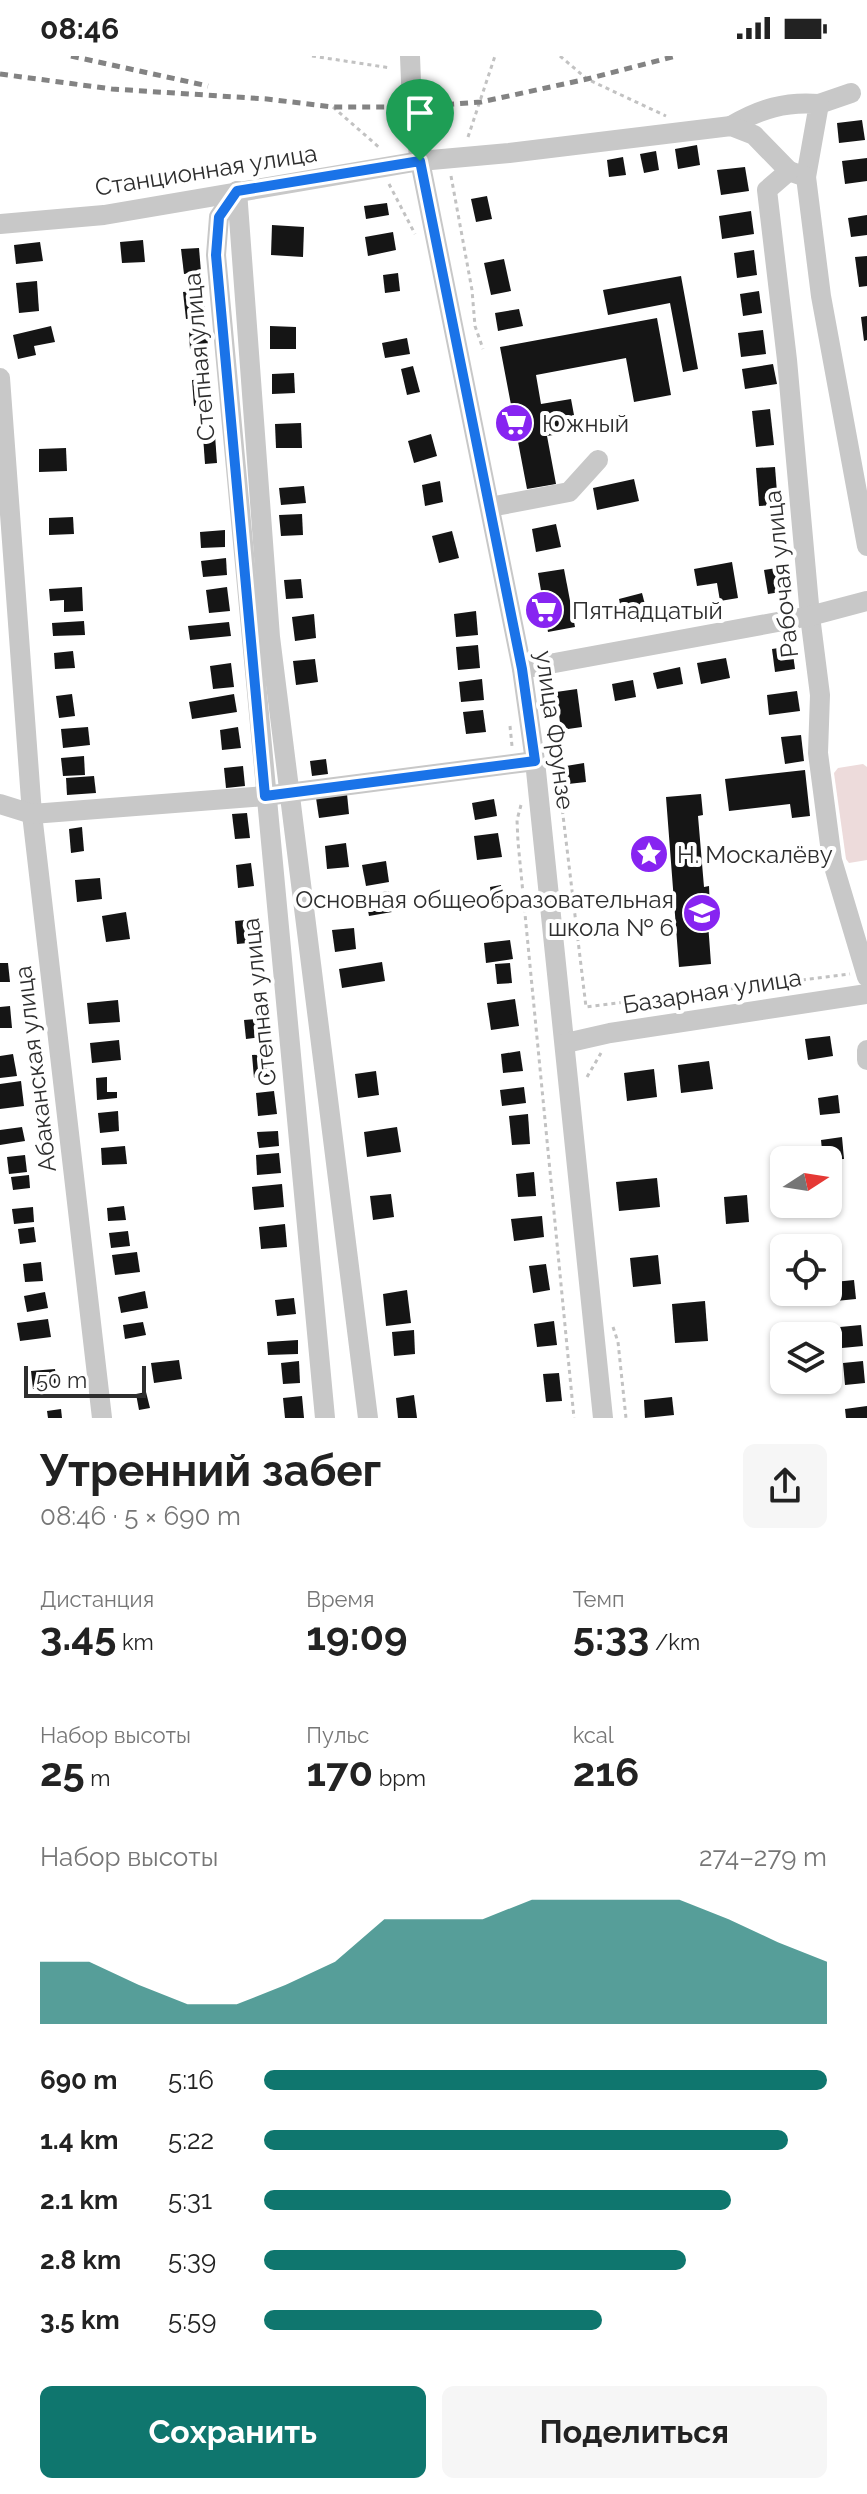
<!DOCTYPE html>
<html lang="ru">
<meta charset="utf-8">
<style>
:root{--surface:#fff;--page:#f6f6f6;--text:#222;--muted:#767676;--accent:#0f766e}
body{margin:0;font-family:Raleway,sans-serif;background:var(--page);color:var(--text);height:100vh;display:flex;flex-direction:column;font-size:30px;white-space:nowrap}
*{box-sizing:border-box;margin:0}
p{font-size:26px;color:var(--muted)}
.icon{flex:none;width:44px;height:44px;fill:none;stroke:currentColor;stroke-width:2;stroke-linecap:round;stroke-linejoin:round}
.map{position:relative;height:1362px;overflow:hidden}
.panel{display:flex;flex-direction:column;background:var(--surface);flex:1}
.panel>*{flex:none}
.needle{width:52px;rotate:78deg}
.controls{position:absolute;left:770px;top:1090px;display:grid;gap:16px}
.controls a{display:grid;place-items:center;width:72px;height:72px;border-radius:12px;background:var(--surface);box-shadow:0 2px 6px #0004;font-size:40px}
.scale{position:absolute;left:24px;bottom:20px;width:122px;box-sizing:border-box;padding-left:8px;border:4px solid #2e2e2e;border-top:0;font-size:22px;line-height:28px;white-space:nowrap;color:#2e2e2e;-webkit-text-stroke:6px #fff;paint-order:stroke}
.pin{position:absolute;display:grid;place-items:center;width:68px;height:68px;color:#fff;margin:-82px -34px;border-radius:50% 50% 50% 0;rotate:-45deg;box-shadow:0 0 8px #0007}
.pin .icon{rotate:45deg}
.round{display:grid;place-items:center;flex:none;width:84px;height:84px;border-radius:12px;background:var(--page)}
.head{display:flex;align-items:center;justify-content:space-between;height:136px;padding:0 40px}
h1{font-size:44px;font-weight:700;line-height:60px}
.metrics{display:grid;grid-template-columns:repeat(3,1fr);gap:12px;height:136px;padding:8px 40px}
.metrics div{display:grid;align-content:center}
.metrics b{font-size:40px;font-weight:700}
.metrics small{font-size:22px;font-weight:400}
.metrics p{font-size:22px}
.chart{height:224px;padding:16px 40px}
.chart p{display:flex;justify-content:space-between}
.chart svg{width:100%;height:144px;margin-top:8px;fill:var(--accent);opacity:.7}
.action{display:flex;gap:16px;margin-top:auto;padding:16px 40px}
.action a{flex:1;height:92px;border-radius:12px;background:var(--accent);color:#fff;font-size:32px;font-weight:700;line-height:92px;text-align:center}
.action a+a{background:var(--page);color:var(--text)}
ul{padding:0 40px;list-style:none;font-size:26px}
li{display:grid;grid-template-columns:128px 96px 1fr;align-items:center;height:60px}
li i{height:20px;border-radius:10px;background:var(--accent)}
.status{display:flex;justify-content:space-between;align-items:center;height:56px;padding:0 40px;background:var(--surface);direction:ltr}
.status svg{height:22px;fill:currentColor}
.map>svg:first-child{display:block}
.green{fill:#eddbdb}
.building{fill:#151515}
.lines{fill:none;stroke-linecap:round;stroke-linejoin:round}
.path{stroke:#c2c2c2;stroke-width:3;stroke-dasharray:4 4;stroke-linecap:butt}
.minor{stroke:#c8c8c8;stroke-width:20}
.rail{stroke:#838383;stroke-width:5;stroke-dasharray:8 6;stroke-linecap:butt}
.route-casing{stroke:#fff;stroke-width:16}
.route{stroke:#1a73e8;stroke-width:10}
.labels{text-anchor:middle;dominant-baseline:central;stroke-width:8;stroke-linejoin:round;paint-order:stroke}
.street-label{font-size:24px;fill:#2e2e2e;stroke:#fff}
.poi-label{font-size:24px;fill:#2e2e2e;stroke:#fff;text-anchor:start}
</style>
<div class="status"><b>08:46</b><svg viewBox="0 0 49 12"><path d="M0 12V9h3v3zM5 12V6h3v6zM10 12V3h3v9zM15 12V0h3v12zM26 1h20v11H26zM47 4h2v5h-2z"/></svg></div>
<div class="map">
<svg width="867" height="1362" viewBox="0 0 867 1362">
<rect width="100%" height="100%" fill="#fff"/>
<!-- green -->
<path class="green" d="M863,708L867,711V804L849,807L846,803L834,717L838,712Z"/>
<!-- building -->
<g class="building">
<path d="M862,64L865,84L839,87L837,67Z"/>
<path d="M697,89L700,109L678,113L675,93Z"/>
<path d="M656,95L659,114L644,117L640,98Z"/>
<path d="M623,101L626,119L609,121L607,104Z"/>
<path d="M867,102V125L845,128L842,105Z"/>
<path d="M745,111L749,135L721,139L717,114Z"/>
<path d="M487,140L492,163L476,166L471,143Z"/>
<path d="M387,147L389,159L366,163L364,150Z"/>
<path d="M751,155L754,178L722,183L719,160Z"/>
<path d="M867,159V179L851,181L848,162Z"/>
<path d="M272,169L304,171L303,201L271,199Z"/>
<path d="M393,176L396,194L368,200L365,181Z"/>
<path d="M143,184L145,206L122,207L120,186Z"/>
<path d="M40,186L43,205L16,208L14,189Z"/>
<path d="M199,192L201,216L184,218L181,193Z"/>
<path d="M754,194L757,219L737,222L734,197Z"/>
<path d="M867,200V230L859,231L855,201Z"/>
<path d="M504,203L511,235L491,239L484,207Z"/>
<path d="M398,217L400,235L385,237L383,219Z"/>
<path d="M681,220L698,313L683,316L670,247L608,259L603,234Z"/>
<path d="M37,225L39,255L19,257L16,227Z"/>
<path d="M203,234L206,261L186,263L183,236Z"/>
<path d="M759,235L762,257L743,260L740,238Z"/>
<path d="M519,253L523,270L498,275L495,257Z"/>
<path d="M867,260V284L864,285L861,261Z"/>
<path d="M657,262L671,339L634,346L626,302L536,319L541,348L571,343L577,375L547,380L556,428L527,433L500,291Z"/>
<path d="M51,270L55,286L34,290L36,299L18,303L13,279Z"/>
<path d="M270,270L296,271V293H270Z"/>
<path d="M763,274L766,298L741,301L738,277Z"/>
<path d="M207,275L208,292L190,293L189,276Z"/>
<path d="M407,282L410,298L385,302L382,287Z"/>
<path d="M773,308L777,328L745,333L742,313Z"/>
<path d="M413,310L420,336L407,339L401,313Z"/>
<path d="M294,317L295,337L272,338V318Z"/>
<path d="M212,323L213,349L194,350L192,324Z"/>
<path d="M770,353L774,389L756,391L752,355Z"/>
<path d="M301,367L302,392H276L275,368Z"/>
<path d="M431,378L437,400L414,407L408,385Z"/>
<path d="M215,379L217,407L205,408L203,380Z"/>
<path d="M66,392L67,415L39,416V393Z"/>
<path d="M775,411L778,449L759,450L756,412Z"/>
<path d="M634,423L639,445L597,454L593,432Z"/>
<path d="M440,425L443,446L425,450L422,429Z"/>
<path d="M304,430L306,447L281,449L279,432Z"/>
<path d="M302,458L303,479L281,480L279,459Z"/>
<path d="M73,461L74,478L49,479V462Z"/>
<path d="M556,468L561,491L536,496L532,473Z"/>
<path d="M225,474V491L201,492L200,476Z"/>
<path d="M452,475L459,502L439,507L432,480Z"/>
<path d="M226,502L227,519L203,521L201,505Z"/>
<path d="M732,506L738,542L720,545L717,527L697,530L694,513Z"/>
<path d="M783,511L787,535L768,538L764,514Z"/>
<path d="M564,513L575,571L548,576L538,517Z"/>
<path d="M301,523L303,542L286,543L284,524Z"/>
<path d="M82,531L83,555L64,556V544L50,545L49,533Z"/>
<path d="M227,531L230,555L209,557L206,534Z"/>
<path d="M642,537L647,556L623,562L619,543Z"/>
<path d="M476,555L478,579L456,581L454,558Z"/>
<path d="M314,558L316,582L295,585L292,561Z"/>
<path d="M84,565L85,579L53,580L52,567Z"/>
<path d="M229,566L231,580L190,584L188,570Z"/>
<path d="M478,589L480,612L458,614L456,591Z"/>
<path d="M792,590L795,613L775,616L772,593Z"/>
<path d="M73,595L75,612L55,613L54,597Z"/>
<path d="M726,602L730,622L701,628L697,607Z"/>
<path d="M315,603L318,626L296,629L293,605Z"/>
<path d="M231,607L234,631L213,633L210,610Z"/>
<path d="M680,611L683,628L657,633L653,617Z"/>
<path d="M482,623L484,644L461,646L459,626Z"/>
<path d="M633,624L636,641L615,645L612,628Z"/>
<path d="M577,633L582,671L561,674L556,636Z"/>
<path d="M797,635L800,655L769,659L767,639Z"/>
<path d="M72,638L75,660L59,662L56,640Z"/>
<path d="M234,638L237,656L192,663L189,646Z"/>
<path d="M483,654L486,676L466,678L463,656Z"/>
<path d="M88,671L90,689L63,692L61,673Z"/>
<path d="M238,671L241,692L222,694L220,674Z"/>
<path d="M801,679L804,705L785,708L781,681Z"/>
<path d="M84,700L85,719L63,720L61,702Z"/>
<path d="M326,703L328,718L312,720L310,705Z"/>
<path d="M584,707L586,726L568,728L566,710Z"/>
<path d="M243,710L245,730L226,732L224,712Z"/>
<path d="M805,714L810,760L792,762L790,748L729,755L725,723Z"/>
<path d="M94,720L96,737L67,739L66,722Z"/>
<path d="M347,738L349,758L319,762L316,742Z"/>
<path d="M701,738L703,759L698,760L704,831L709,830L710,853H707L711,908L679,911L666,741Z"/>
<path d="M494,743L497,760L475,764L472,747Z"/>
<path d="M247,757L250,782L235,783L232,758Z"/>
<path d="M82,771L84,795L71,797L69,773Z"/>
<path d="M498,777L502,801L477,804L474,780Z"/>
<path d="M346,787L349,811L327,813L325,790Z"/>
<path d="M386,805L389,826L366,830L362,809Z"/>
<path d="M251,807L254,830L238,832L236,809Z"/>
<path d="M100,822L102,843L77,846L75,824Z"/>
<path d="M501,829L504,853L493,854L490,831Z"/>
<path d="M389,835L392,856L369,860L365,839Z"/>
<path d="M126,856L130,883L106,886L102,860Z"/>
<path d="M256,863L258,886L237,888L235,865Z"/>
<path d="M354,872L356,893L335,896L332,874Z"/>
<path d="M510,884L513,903L486,907L484,887Z"/>
<path d="M382,906L385,925L342,932L339,913Z"/>
<path d="M0,907H8L10,926H0Z"/>
<path d="M510,907L512,927L497,928L495,908Z"/>
<path d="M515,943L519,970L491,974L487,947Z"/>
<path d="M118,944L120,966L89,968L87,947Z"/>
<path d="M10,950L12,972H0V951Z"/>
<path d="M267,962L269,980L246,983L244,964Z"/>
<path d="M830,980L833,1000L808,1004L805,983Z"/>
<path d="M119,984L121,1004L92,1007L90,987Z"/>
<path d="M520,995L523,1015L503,1017L501,998Z"/>
<path d="M13,998L17,1020L0,1022V1000Z"/>
<path d="M272,998L273,1020L254,1022L252,999Z"/>
<path d="M709,1005L713,1033L681,1037L678,1009Z"/>
<path d="M654,1013L657,1041L627,1045L624,1017Z"/>
<path d="M376,1015L379,1039L358,1042L355,1018Z"/>
<path d="M107,1021V1036H117V1042L97,1044L96,1022Z"/>
<path d="M21,1025L24,1050L0,1053V1028Z"/>
<path d="M524,1031L526,1047L502,1050L500,1034Z"/>
<path d="M274,1035L277,1058L258,1060L256,1037Z"/>
<path d="M838,1039L840,1057L820,1059L818,1042Z"/>
<path d="M118,1055L119,1075L100,1077L98,1057Z"/>
<path d="M528,1058L530,1088L512,1089L509,1060Z"/>
<path d="M22,1071L25,1085L0,1089V1074Z"/>
<path d="M397,1071L401,1096L367,1101L364,1076Z"/>
<path d="M278,1075L279,1090L259,1092L257,1076Z"/>
<path d="M842,1081L844,1103L823,1104L821,1084Z"/>
<path d="M125,1090L127,1108L102,1109L101,1092Z"/>
<path d="M279,1097L281,1117L257,1119L256,1099Z"/>
<path d="M25,1099L27,1116L9,1118L7,1101Z"/>
<path d="M534,1116L536,1140L518,1141L516,1118Z"/>
<path d="M29,1119L30,1132L13,1134L11,1121Z"/>
<path d="M657,1122L660,1151L619,1155L616,1126Z"/>
<path d="M282,1128L284,1151L254,1154L252,1131Z"/>
<path d="M391,1138L394,1161L373,1164L370,1140Z"/>
<path d="M747,1139L749,1166L726,1168L724,1141Z"/>
<path d="M124,1150L126,1164L108,1165L107,1152Z"/>
<path d="M33,1151L34,1166L14,1168L12,1153Z"/>
<path d="M542,1160L544,1181L514,1185L511,1163Z"/>
<path d="M285,1168L287,1191L261,1193L259,1171Z"/>
<path d="M34,1171L36,1186L20,1188L18,1173Z"/>
<path d="M128,1175L130,1190L111,1192L109,1177Z"/>
<path d="M137,1196L140,1216L115,1219L112,1199Z"/>
<path d="M658,1199L661,1228L633,1231L630,1202Z"/>
<path d="M41,1206L43,1225L25,1226L23,1208Z"/>
<path d="M546,1208L550,1234L533,1237L529,1210Z"/>
<path d="M854,1224L856,1243L836,1245L834,1226Z"/>
<path d="M407,1234L411,1267L386,1270L383,1238Z"/>
<path d="M145,1235L148,1252L121,1257L118,1241Z"/>
<path d="M45,1236L48,1252L27,1256L24,1240Z"/>
<path d="M294,1242L296,1258L277,1260L275,1244Z"/>
<path d="M705,1245L708,1285L675,1287L672,1248Z"/>
<path d="M48,1263L51,1281L20,1285L17,1267Z"/>
<path d="M554,1265L557,1289L537,1291L534,1268Z"/>
<path d="M143,1266L146,1279L125,1283L123,1269Z"/>
<path d="M861,1269L863,1290L842,1292L840,1271Z"/>
<path d="M414,1274L415,1298L394,1300L392,1276Z"/>
<path d="M298,1284V1298L268,1299L267,1286Z"/>
<path d="M179,1304L182,1323L154,1327L151,1307Z"/>
<path d="M299,1305L300,1327L283,1328L281,1307Z"/>
<path d="M863,1305L865,1327L845,1329L843,1307Z"/>
<path d="M55,1313L57,1331L33,1333L31,1315Z"/>
<path d="M559,1317L562,1345L546,1346L543,1318Z"/>
<path d="M146,1336L150,1352L139,1354L136,1338Z"/>
<path d="M414,1339L417,1362H398L396,1342Z"/>
<path d="M302,1340L304,1362H285L283,1342Z"/>
<path d="M672,1341L674,1359L645,1362L644,1344Z"/>
<path d="M867,1350V1362H846L845,1353Z"/>
<path d="M61,1353L62,1362H48L47,1355Z"/>
</g>
<g class="lines">
<!-- path -->
<g class="path">
<path d="M312,0L391,12"/>
<path d="M560,0L587,23L666,60"/>
<path d="M333,51L381,93"/>
<path d="M468,81L495,0"/>
<path d="M451,120L472,234L475,270L483,293"/>
<path d="M389,128L415,178"/>
<path d="M546,644L545,633L551,626"/>
<path d="M510,670L512,690"/>
<path d="M557,739L562,751L586,951L850,918"/>
<path d="M521,749L517,764L518,786L574,1362"/>
<path d="M587,1021L601,997"/>
<path d="M613,1271L618,1286L626,1362"/>
</g>
<!-- minor -->
<g class="minor">
<path d="M410,0L412,51L420,105L522,613L535,705L603,1362"/>
<path d="M819,48L851,37"/>
<path d="M731,70C760,53 786,45 819,48L806,121"/>
<path d="M789,115L806,121L821,240L867,490"/>
<path d="M237,135L219,161L216,199L325,1362"/>
<path d="M237,135L270,581L368,1362"/>
<path d="M0,168L104,159L420,105L509,97L731,70L754,79L789,115L767,134L787,304L810,560L820,639L818,697L832,804L867,921"/>
<path d="M0,322L32,758L102,1362"/>
<path d="M490,451L569,436L598,404"/>
<path d="M522,613L810,560L867,545"/>
<path d="M0,748L32,758L265,740L535,705"/>
<path d="M566,987L610,977L867,938"/>
<path d="M867,994V1004"/>
</g>
<!-- rail -->
<g class="rail">
<path d="M71,0L208,30"/>
<path d="M0,18L112,33L267,43L333,51H412L481,46L587,23L676,0"/>
</g>
</g>
<g class="lines">
<defs>
<path id="route" d="M420,105L522,613L535,705L265,740L216,199L219,161L237,135Z"/>
</defs>
<!-- route casing -->
<use href="#route" class="route-casing"/>
<!-- route -->
<use href="#route" class="route"/>
</g>
<!-- icons -->
<defs>
<symbol id="supermarket-disc" viewBox="-11 -11 22 22"><circle r="9.5" fill="#8724f1" stroke="#fff"/><path d="M-6-5.5h2.5l.6 2H6L4.5 2H-2.5L-4.4-4H-6ZM-1.5 3.2a1.3 1.3 0 1 0 .1 0ZM3 3.2a1.3 1.3 0 1 0 .1 0Z" fill="#fff"/></symbol>
<symbol id="sight-disc" viewBox="-11 -11 22 22"><circle r="9.5" fill="#8724f1" stroke="#fff"/><path d="M0-6L1.8-2.2L6-1.7L2.9 1.2L3.7 5.4L0 3.3L-3.7 5.4L-2.9 1.2L-6-1.7L-1.8-2.2Z" fill="#fff"/></symbol>
<symbol id="school-disc" viewBox="-11 -11 22 22"><circle r="9.5" fill="#8724f1" stroke="#fff"/><path d="M0-5L7-2L0 1L-7-2ZM-4 1L0 2.5L4 1V4Q0 6-4 4Z" fill="#fff"/></symbol>
</defs>
<g fill-rule="evenodd">
<use href="#supermarket-disc" x="492" y="345" width="44" height="44"/>
<use href="#supermarket-disc" x="522" y="532" width="44" height="44"/>
<use href="#sight-disc" x="627" y="776" width="44" height="44"/>
<use href="#school-disc" x="680" y="835" width="44" height="44"/>
</g>
<g class="labels">
<!-- street labels -->
<g class="street-label">
<text transform="translate(206 114) rotate(-9)">Станционная улица</text>
<text transform="translate(199 301) rotate(-95)">Степная улица</text>
<text transform="translate(781 518) rotate(-96)">Рабочая улица</text>
<text transform="translate(555 674) rotate(82)">улица Фрунзе</text>
<text transform="translate(712 935) rotate(-9)">Базарная улица</text>
<text transform="translate(259 946) rotate(-96)">Степная улица</text>
<text transform="translate(35 1013) rotate(-97)">Абаканская улица</text>
</g>
<!-- poi labels -->
<g class="poi-label">
<text x="542" y="367">Южный</text>
<text x="572" y="554">Пятнадцатый</text>
<text x="677" y="798">Н. Москалёву</text>
<text x="674" y="843" text-anchor="end">Основная общеобразовательная<tspan x="674" dy="28">школа № 6</tspan></text>
</g>
</g>
</svg>
<div class="controls">
<a><svg class="needle" viewBox="-14 -14 28 28"><path d="M0-13l5 13h-10z" fill="#e53935"/><path d="M0 13l5-13h-10z" fill="#767676"/></svg></a>
<a><svg class="icon" aria-label="locate" viewBox="0 0 24 24"><circle cx="12" cy="12" r="6"/><path d="M12 2v4M12 18v4M2 12h4M18 12h4"/></svg></a>
<a><svg class="icon" aria-label="layers" viewBox="0 0 24 24"><path d="M12 4l9 5-9 5-9-5zM3 14l9 5 9-5"/></svg></a>
</div>
<div class="scale">50 m</div>
<div class="pin" style="left:420px;top:105px;background:#1e9e55"><svg class="icon" aria-label="arrive" viewBox="0 0 24 24"><path d="M6 21V4h12l-3 4 3 4H6"/></svg></div>
</div>
<section class="panel">
<div class="head"><div><h1>Утренний забег</h1><p>08:46 · 5 × 690 m</p></div><a class="round"><svg class="icon" aria-label="share" viewBox="0 0 24 24"><path d="M12 15V3M7 8l5-5 5 5M5 13v7h14v-7"/></svg></a></div>
<div class="metrics">
<div><p>Дистанция</p><b>3.45<small> km</small></b></div>
<div><p>Время</p><b>19:09</b></div>
<div><p>Темп</p><b>5:33<small> /km</small></b></div>
</div>
<div class="metrics">
<div><p>Набор высоты</p><b>25<small> m</small></b></div>
<div><p>Пульс</p><b>170<small> bpm</small></b></div>
<div><p>kcal</p><b>216</b></div>
</div>
<div class="chart"><p><span>Набор высоты</span>274–279 m</p>
<svg viewBox="0 0 160 44" preserveAspectRatio="none"><path d="M0 44V25L10 25L20 32L30 38L40 38L50 32L60 25L70 12L80 12L90 12L100 6L110 6L120 6L130 6L140 12L150 19L160 25V44z"/></svg>
</div>
<ul>
<li><b>690 m</b>5:16<i style="width:100%"></i></li>
<li><b>1.4 km</b>5:22<i style="width:93%"></i></li>
<li><b>2.1 km</b>5:31<i style="width:83%"></i></li>
<li><b>2.8 km</b>5:39<i style="width:75%"></i></li>
<li><b>3.5 km</b>5:59<i style="width:60%"></i></li>
</ul>
<div class="action"><a>Сохранить</a><a>Поделиться</a></div>
</section>
